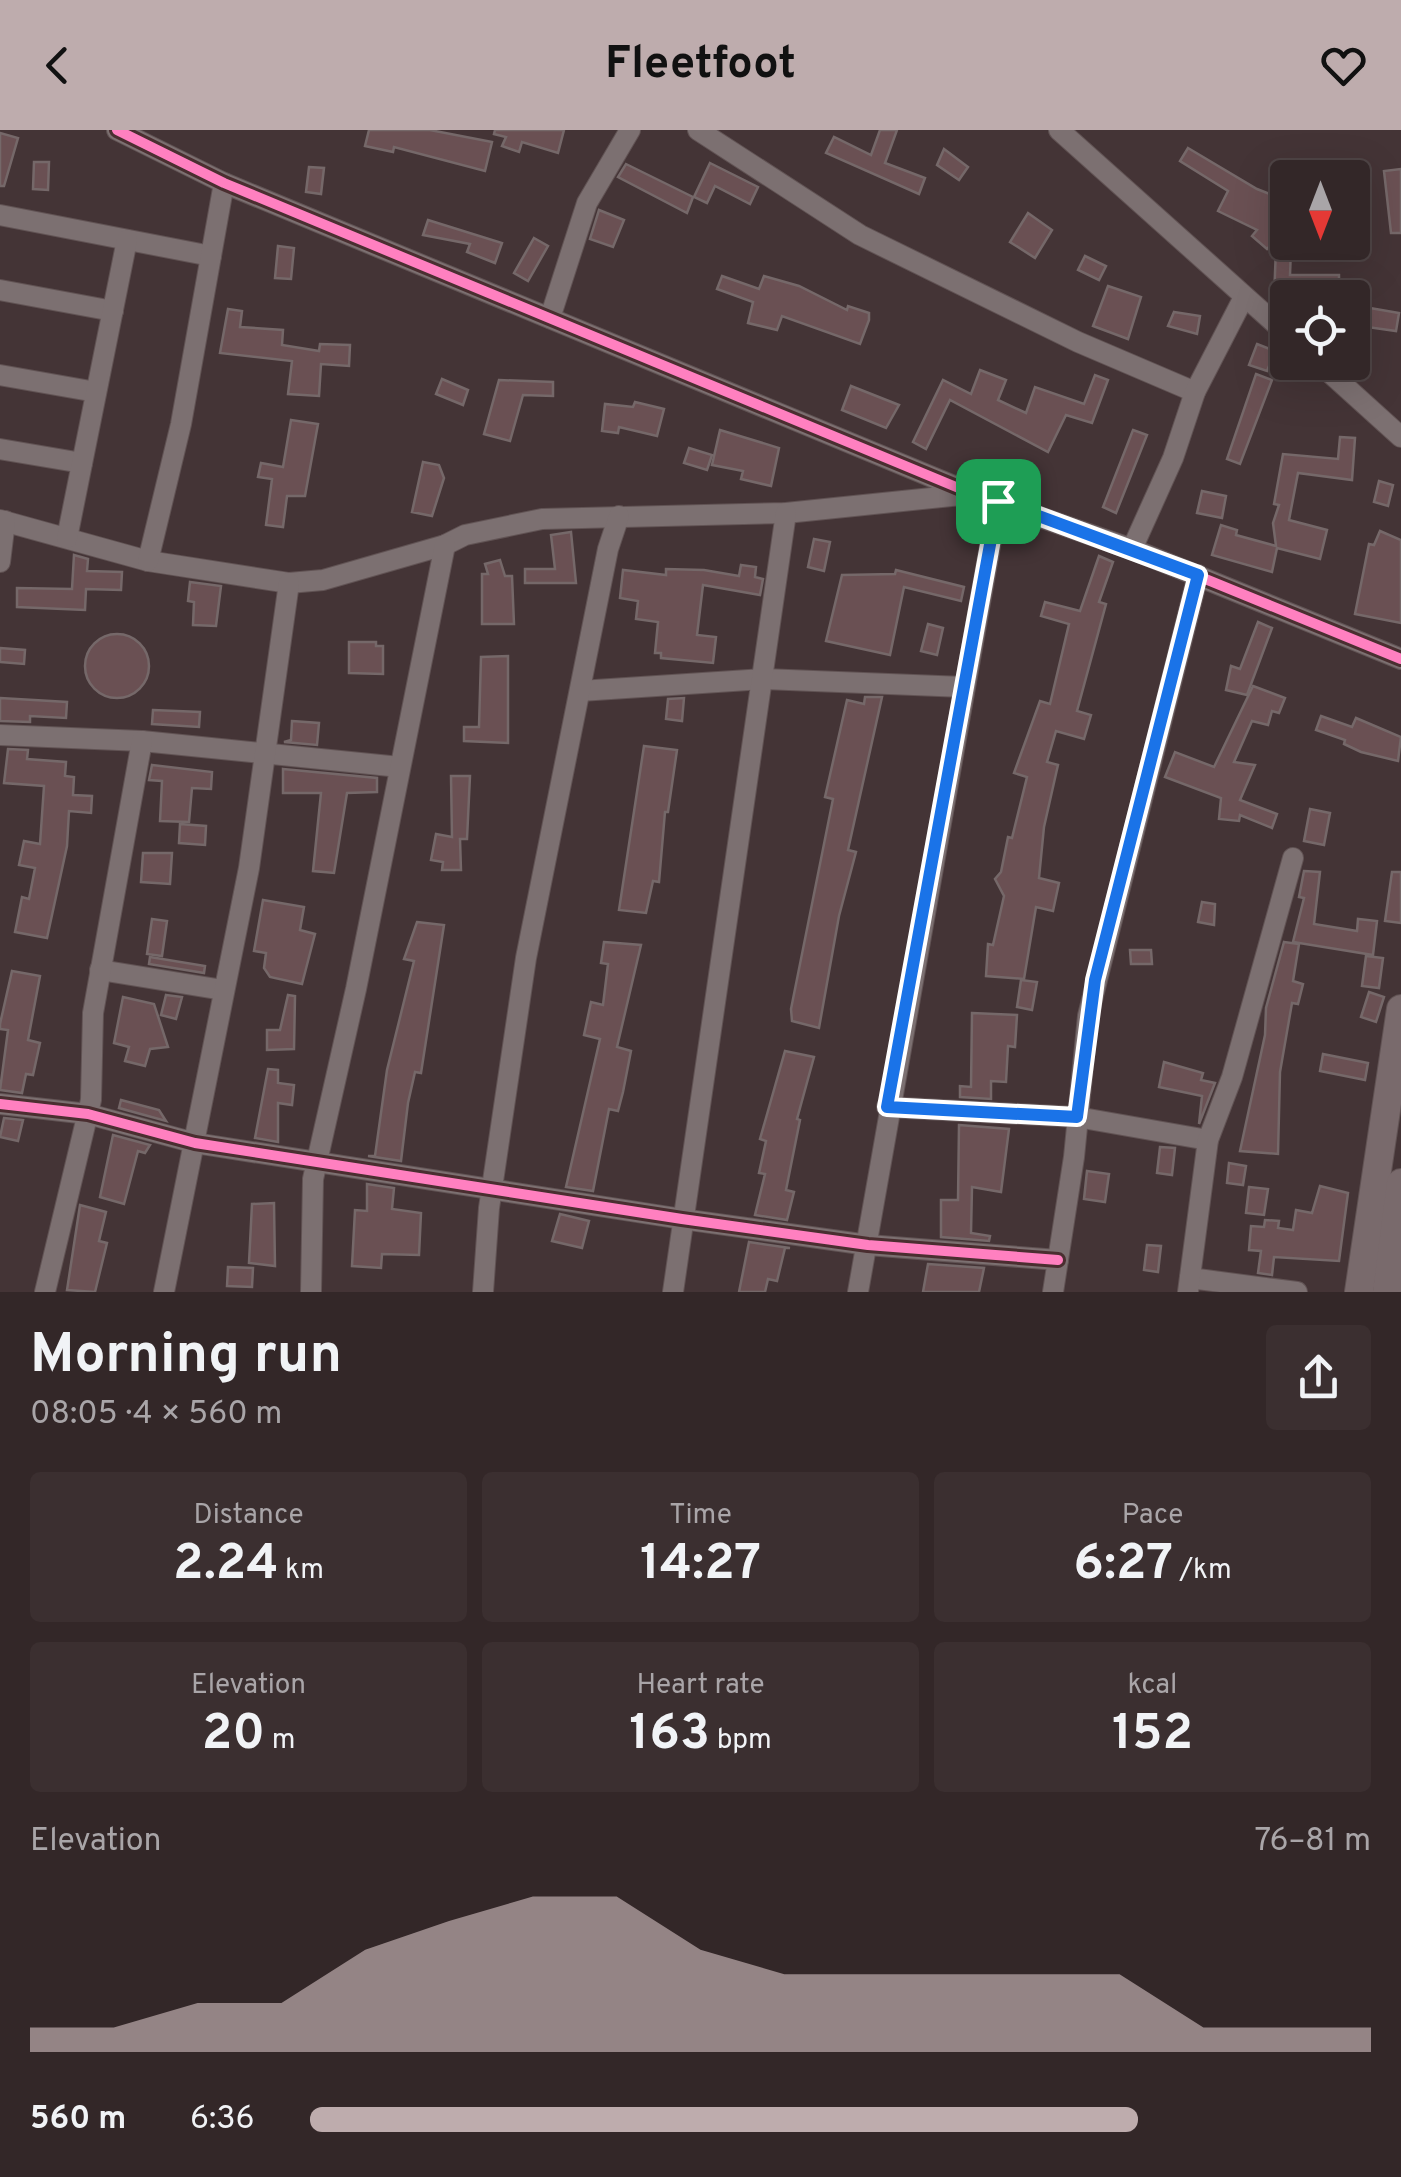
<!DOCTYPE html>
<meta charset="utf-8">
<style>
:root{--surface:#332728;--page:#3b2f30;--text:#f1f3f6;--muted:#a9a5a8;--line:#4e4445;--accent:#beacad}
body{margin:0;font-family:Overpass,sans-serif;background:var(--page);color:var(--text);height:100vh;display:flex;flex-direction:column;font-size:38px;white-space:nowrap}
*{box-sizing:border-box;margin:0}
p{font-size:32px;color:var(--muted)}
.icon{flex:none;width:55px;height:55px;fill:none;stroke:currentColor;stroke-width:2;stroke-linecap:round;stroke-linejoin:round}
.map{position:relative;height:1162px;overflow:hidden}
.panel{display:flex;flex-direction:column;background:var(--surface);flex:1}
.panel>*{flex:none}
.needle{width:65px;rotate:180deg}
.controls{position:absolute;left:1270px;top:30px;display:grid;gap:20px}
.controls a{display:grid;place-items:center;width:100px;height:100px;border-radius:10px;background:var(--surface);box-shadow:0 10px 40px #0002,0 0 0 2px var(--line);font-size:50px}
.pin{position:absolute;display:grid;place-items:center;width:85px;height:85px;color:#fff;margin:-42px;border-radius:20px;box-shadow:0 5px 15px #0006}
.round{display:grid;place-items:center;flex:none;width:105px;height:105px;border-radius:10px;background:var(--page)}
.head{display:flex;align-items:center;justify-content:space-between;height:170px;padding:0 30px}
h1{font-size:55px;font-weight:700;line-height:75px}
.figures{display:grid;grid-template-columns:repeat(3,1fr);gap:15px;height:170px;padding:10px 30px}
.figures div{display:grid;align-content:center;border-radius:10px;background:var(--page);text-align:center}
.figures b{font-size:50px;font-weight:700}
.figures small{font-size:28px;font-weight:400}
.figures p{font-size:28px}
.chart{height:280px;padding:20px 30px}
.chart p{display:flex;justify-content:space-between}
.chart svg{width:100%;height:180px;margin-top:10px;fill:var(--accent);opacity:.7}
ul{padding:0 30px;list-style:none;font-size:32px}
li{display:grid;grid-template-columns:160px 120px 1fr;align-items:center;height:75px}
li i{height:25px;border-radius:12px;background:var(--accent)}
header{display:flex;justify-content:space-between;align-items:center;height:130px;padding:0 30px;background:var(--accent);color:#111;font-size:45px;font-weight:700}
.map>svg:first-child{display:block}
.building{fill:#6a5053;stroke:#756869;stroke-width:2.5}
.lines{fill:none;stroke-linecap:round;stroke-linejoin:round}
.minor-casing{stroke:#615354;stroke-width:22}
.secondary-casing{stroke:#615354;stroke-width:30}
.minor{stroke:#7c7071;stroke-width:20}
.secondary{stroke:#796a6c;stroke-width:28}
.cycleway-casing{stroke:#4a2e30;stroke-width:16}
.cycleway{stroke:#ff80c0;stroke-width:10}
.route-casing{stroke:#fff;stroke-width:20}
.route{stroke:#1a73e8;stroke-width:12}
</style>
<header><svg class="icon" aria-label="back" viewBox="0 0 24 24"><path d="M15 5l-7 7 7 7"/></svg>Fleetfoot<svg class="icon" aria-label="heart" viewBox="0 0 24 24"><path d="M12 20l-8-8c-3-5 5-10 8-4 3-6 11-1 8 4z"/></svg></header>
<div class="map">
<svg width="1401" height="1162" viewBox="0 0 1401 1162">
<rect width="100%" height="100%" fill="#443436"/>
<!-- building -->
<g class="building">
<path d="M369,0H430L492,12L485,41L394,17L393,22L365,16Z"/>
<path d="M495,0H564L558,23L522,12L519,22L502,16L506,7L494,4Z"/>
<path d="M880,0H897L885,33L925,48L919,64L826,23L834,7L871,25Z"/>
<path d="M0,3L18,8L4,56H0Z"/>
<path d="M1188,18L1257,59L1288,71V95L1267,119L1252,106L1257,100L1218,81L1228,61L1180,31Z"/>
<path d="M944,19L968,37L959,50L937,35Z"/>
<path d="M34,32H49L48,60L33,59Z"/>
<path d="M710,33L758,57L750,74L715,56L707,73L694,67Z"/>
<path d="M626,34L693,67L687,83L618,47Z"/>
<path d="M309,37L324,38L321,64L306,62Z"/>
<path d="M1401,39V103H1391L1384,41Z"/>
<path d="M599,80L624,90L613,117L590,109Z"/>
<path d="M1028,83L1052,100L1035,128L1010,112Z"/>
<path d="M428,90L502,113L495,133L467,122L470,114L423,105Z"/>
<path d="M534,108L548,116L528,151L514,143Z"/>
<path d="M278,116L294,118L291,149L275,148Z"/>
<path d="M1276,118L1291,119L1290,145H1339V168H1274Z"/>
<path d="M1085,126L1106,136L1099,150L1078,140Z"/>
<path d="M722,146L759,159L764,146L799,156L847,180L848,176L869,183V190L860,214L782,186L777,200L748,193L753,172L717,159Z"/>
<path d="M1108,156L1141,167L1128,209L1093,196Z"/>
<path d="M1370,178L1399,183L1396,201L1367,197Z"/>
<path d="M228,179L242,181L240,197L283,200L282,215L319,221L320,214L350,215L349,236L321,234L319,266L288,264L292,231L220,223Z"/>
<path d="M1174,182L1200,186L1197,204L1168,196Z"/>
<path d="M1257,214L1275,221L1267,241L1249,235Z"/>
<path d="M980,240L1006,250L998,270L1026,283L1035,257L1084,274L1095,245L1108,250L1092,293L1066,285L1048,322L950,270L926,319L913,312L943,250L971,264Z"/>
<path d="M1256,244L1272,250L1240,334L1227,329Z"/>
<path d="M442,249L468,260L463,275L436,264Z"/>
<path d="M499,250L553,252V266L523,265L510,311L484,304Z"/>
<path d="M851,256L899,275L886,298L842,280Z"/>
<path d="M635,272L664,279L657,306L619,297L618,303L602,301L605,274L633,277Z"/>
<path d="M291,290L318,294L305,366H287L283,397L266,395L272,349L258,347L261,333L283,337Z"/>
<path d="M720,300L779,318L771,356L741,349L743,341L712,335Z"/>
<path d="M1133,300L1147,305L1116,383L1103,377Z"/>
<path d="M1340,307L1355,308L1352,350L1298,343L1289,390L1327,400L1320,429L1277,418L1272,442L1212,425L1221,395L1237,400L1236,405L1276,416L1273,393L1279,375L1274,374L1283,324L1338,329Z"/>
<path d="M689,318L712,325L707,340L684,333Z"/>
<path d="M423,332L439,335L444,348L432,386L412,382Z"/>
<path d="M1379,351L1393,355L1388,376L1374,372Z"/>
<path d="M1202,361L1226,366L1222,388L1197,383Z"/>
<path d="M1380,401L1401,410V493L1355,484L1369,414L1374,415Z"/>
<path d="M571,402L576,453H525V439H555L551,405Z"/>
<path d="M814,409L830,412L824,441L808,437Z"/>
<path d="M74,425L88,429L87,441L122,442L121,460L86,459L85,480L17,477V458L72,459Z"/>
<path d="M1099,426L1113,432L1099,472L1106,474L1077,581L1091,585L1084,609L1056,601L1047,632L1058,635L1044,697L1039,748L1059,753L1053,781L1036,777L1024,849L986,846L988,814L993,815L1004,766L995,749L1001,742L1008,707L1012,708L1027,647L1014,643L1040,571L1050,574L1069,494L1041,486L1045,472L1080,481Z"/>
<path d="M500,430L505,446H512L514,494H482V444H488L485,434Z"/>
<path d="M741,435L756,437L755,447L763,449L760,465L703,455L697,505L716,507L713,533L661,528V523H655L658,492L636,489L638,471L620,468L623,440L666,445V439L704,440L739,446Z"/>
<path d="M896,440L964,457L961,471L904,457L890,525L826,511L842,445L895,444Z"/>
<path d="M190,452L221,456L216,496L193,495L194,472L188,471Z"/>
<path d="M1258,492L1272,498L1247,565L1226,560L1231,536L1240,539Z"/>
<path d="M928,494L943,498L937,525L921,521Z"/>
<circle cx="117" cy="536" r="32"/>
<path d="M349,512H376V516H383V544L349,543Z"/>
<path d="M0,518L25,520L24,534L0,532Z"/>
<path d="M508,526V613L464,611V597H479L481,527Z"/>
<path d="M1253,556L1285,568L1279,583L1272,581L1268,595L1252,591L1234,632L1255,635L1240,670L1277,684L1272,698L1240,685L1239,691L1219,689L1221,668L1165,647L1175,622L1214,637Z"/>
<path d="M865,567H882L848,720L856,722L839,786L819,898L792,891L791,879L833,669L825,667L847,570L864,574Z"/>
<path d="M0,568L67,572L66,588L30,586V592L0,591Z"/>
<path d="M684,568L682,591L666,589L668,569Z"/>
<path d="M153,580L200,582L199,597L152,594Z"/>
<path d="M1321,586L1352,597L1356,588L1401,607L1398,631L1361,622L1344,614L1345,610L1316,600Z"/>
<path d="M292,591L319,593L317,615L284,612L291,610Z"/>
<path d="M644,616L677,620L668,682H665L659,752L653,751L646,783L619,780Z"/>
<path d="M8,619L28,620L27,629L66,632L65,646L74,647L73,665L92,666L91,683L69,681L67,716L47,808L15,802L22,767L29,769L35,738L19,735L24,711L40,714L44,656L4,653Z"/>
<path d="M152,635L212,642L211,659L192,658L189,692L160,691L162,651L149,650Z"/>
<path d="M283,639L377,648V662L347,663L334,743L313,741L321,663H283Z"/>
<path d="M451,646H470L467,709H460L461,740H442L443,732L431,730L436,704L452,707Z"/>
<path d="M1310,679L1330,683L1324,715L1304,711Z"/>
<path d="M180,694L206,696L205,715L179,713Z"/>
<path d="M143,723H172L170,754L141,752Z"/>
<path d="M1304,741L1320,742L1314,794L1357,801L1358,789L1377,791L1373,825L1293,812L1304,768L1299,767Z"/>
<path d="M1392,742H1401V793L1385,791Z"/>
<path d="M263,770L304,777L300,800L315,804L302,854L270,847L264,838L266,823L254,821Z"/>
<path d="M1202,772L1215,774L1214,795L1198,792Z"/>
<path d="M152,789L167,791L162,826L147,824Z"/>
<path d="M417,792L444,795L421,943L415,942L408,973L401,1031L368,1026H375L387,940L414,831L404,829Z"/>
<path d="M604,812L641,815L617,917L631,921L623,962L618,981L609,979L593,1061L566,1057L600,909L584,905L591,872L603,875L608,834L601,833Z"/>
<path d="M1284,812L1299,814L1293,851L1303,854L1298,874L1292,873L1280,942L1278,1024L1240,1021L1265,905L1266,878Z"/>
<path d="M1130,820H1151L1152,834H1131Z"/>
<path d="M1366,826L1383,828L1379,858L1362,856Z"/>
<path d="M150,827L205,836L204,843L149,834Z"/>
<path d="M12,841L40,846L28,910L40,913L33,945L26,944L22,963L0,960L8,900L0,899V894Z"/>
<path d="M1021,850L1037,852L1032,880L1017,877Z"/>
<path d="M1369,862L1384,867L1376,892L1361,887Z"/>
<path d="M166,865L182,867L176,889L161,885Z"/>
<path d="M288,865L295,866L294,919L267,920V900H280Z"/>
<path d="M123,867L154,874L168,917L150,919L145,936L125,931L129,917L114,913Z"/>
<path d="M972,883L1017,885L1015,917L1008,916L1006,952L991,951V969L960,967V956L971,957Z"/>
<path d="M785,921L814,927L797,989L800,990L786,1060L794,1062L787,1090L755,1085L765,1044L759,1043L766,1011L760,1009Z"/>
<path d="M1323,924L1368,933L1365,950L1320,941Z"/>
<path d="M1164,932L1203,943L1201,950L1215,953L1199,994L1202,966L1159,957Z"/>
<path d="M268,939L278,940V953L294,955L292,975L278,973V1012L255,1008Z"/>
<path d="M121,970L159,980L166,991L119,978Z"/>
<path d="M4,988L23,990L18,1011L0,1007Z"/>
<path d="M959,995L1009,999L1001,1062L972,1057L971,1103L990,1106L989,1111L941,1107V1070H958Z"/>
<path d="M113,1005L150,1015L145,1023L138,1021L124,1074L100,1067Z"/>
<path d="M1160,1017L1175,1018L1172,1045L1157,1043Z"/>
<path d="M1229,1033L1246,1036L1243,1055L1227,1053Z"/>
<path d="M1087,1041L1109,1044L1105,1072L1084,1069Z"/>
<path d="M367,1054L394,1058L392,1079L421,1083L419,1125L382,1124L381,1138L352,1136L355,1080L367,1081Z"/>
<path d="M1320,1056L1348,1063L1339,1131L1274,1127L1272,1145L1258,1143L1261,1121L1249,1120L1251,1096L1264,1097L1265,1090L1279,1091L1278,1098L1293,1100L1296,1080L1312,1083Z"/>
<path d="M1249,1057L1268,1059L1264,1085L1246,1083Z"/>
<path d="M274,1073L275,1136L249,1133L252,1074Z"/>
<path d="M80,1075L106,1082L99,1111L107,1113L95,1162L67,1160Z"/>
<path d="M560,1084L589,1091L582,1118L552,1111Z"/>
<path d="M749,1112L790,1118H785L777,1151L768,1149L765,1162H739Z"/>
<path d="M1147,1115L1161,1116L1158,1142L1144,1140Z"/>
<path d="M928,1134L984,1138L979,1162H923Z"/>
<path d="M228,1137L253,1138L252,1157L227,1156Z"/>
</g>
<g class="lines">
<defs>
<g id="minor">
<path d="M117,0L224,53L973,364L1132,419L1401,529"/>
<path d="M698,0L860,105L1078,212L1195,262"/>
<path d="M1059,0L1288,205"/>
<path d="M0,85L211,126"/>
<path d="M0,160L113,181"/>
<path d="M550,188L587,73L630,0"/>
<path d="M1318,232L1401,307"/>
<path d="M0,245L96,262"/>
<path d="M0,319L82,333"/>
<path d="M0,390L148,431L289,453L323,450L445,415L465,405L542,389L786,383L971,364"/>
<path d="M67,408L127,110"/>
<path d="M1132,419L1173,328L1195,262L1244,167"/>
<path d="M148,431L181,294L224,53"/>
<path d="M0,432L5,391"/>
<path d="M580,561L764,549L964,557"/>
<path d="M0,605L142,611L400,637"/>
<path d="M100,840L223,860"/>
<path d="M0,974L88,984L195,1013L682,1089L868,1115L1058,1130"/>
<path d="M887,977L1077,987L1208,1010"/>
<path d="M1190,1148L1297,1162"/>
<path d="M45,1162L91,970L93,883L142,611"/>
<path d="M164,1162L249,738L289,453"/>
<path d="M311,1162L313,1049L356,859L445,415"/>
<path d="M483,1162L489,1078L526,828L608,419L619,386"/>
<path d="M673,1162L786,383"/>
<path d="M858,1162L998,371"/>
<path d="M1053,1162L1074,1027L1088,886L1198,445"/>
<path d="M1188,1162L1208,1010L1232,947L1293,728"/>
</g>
<g id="secondary">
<path d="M1359,1162L1401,879"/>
<path d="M1387,1162L1401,1053"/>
</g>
</defs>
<!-- minor casing -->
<use href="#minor" class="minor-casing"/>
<!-- secondary casing -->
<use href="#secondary" class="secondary-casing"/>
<!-- minor -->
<use href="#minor" class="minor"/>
<!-- secondary -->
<use href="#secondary" class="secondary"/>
<defs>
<g id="cycleway">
<path d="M117,0L224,53L973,364L1132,419L1401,529"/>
<path d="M0,974L88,984L195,1013L682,1089L868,1115L1058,1130"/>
</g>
</defs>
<!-- cycleway casing -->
<use href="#cycleway" class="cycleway-casing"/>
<!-- cycleway -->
<use href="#cycleway" class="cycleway"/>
</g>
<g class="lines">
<defs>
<path id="route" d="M998,371L1198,445L1095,850L1077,987L887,977Z"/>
</defs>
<!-- route casing -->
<use href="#route" class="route-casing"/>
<!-- route -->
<use href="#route" class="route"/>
</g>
</svg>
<div class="controls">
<a><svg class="needle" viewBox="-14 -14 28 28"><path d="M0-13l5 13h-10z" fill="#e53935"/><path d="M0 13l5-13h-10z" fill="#a9a5a8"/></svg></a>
<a><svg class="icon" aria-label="locate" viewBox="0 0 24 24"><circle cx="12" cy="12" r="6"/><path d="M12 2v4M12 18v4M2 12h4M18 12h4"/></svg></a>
</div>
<div class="pin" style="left:998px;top:371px;background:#1e9e55"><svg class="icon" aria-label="arrive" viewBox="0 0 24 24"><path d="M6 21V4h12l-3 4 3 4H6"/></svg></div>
</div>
<section class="panel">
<div class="head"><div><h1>Morning run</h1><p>08:05 · 4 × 560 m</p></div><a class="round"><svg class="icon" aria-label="share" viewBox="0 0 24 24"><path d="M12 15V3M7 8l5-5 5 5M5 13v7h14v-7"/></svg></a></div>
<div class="figures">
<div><p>Distance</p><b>2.24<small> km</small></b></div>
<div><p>Time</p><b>14:27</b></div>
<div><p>Pace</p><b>6:27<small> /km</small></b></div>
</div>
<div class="figures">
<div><p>Elevation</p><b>20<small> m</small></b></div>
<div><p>Heart rate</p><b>163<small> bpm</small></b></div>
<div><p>kcal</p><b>152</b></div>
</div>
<div class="chart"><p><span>Elevation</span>76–81 m</p>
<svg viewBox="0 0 160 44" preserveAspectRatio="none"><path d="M0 44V38L10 38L20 32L30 32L40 19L50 12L60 6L70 6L80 19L90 25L100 25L110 25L120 25L130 25L140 38L150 38L160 38V44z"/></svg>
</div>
<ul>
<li><b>560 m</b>6:36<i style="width:78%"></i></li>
</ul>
</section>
